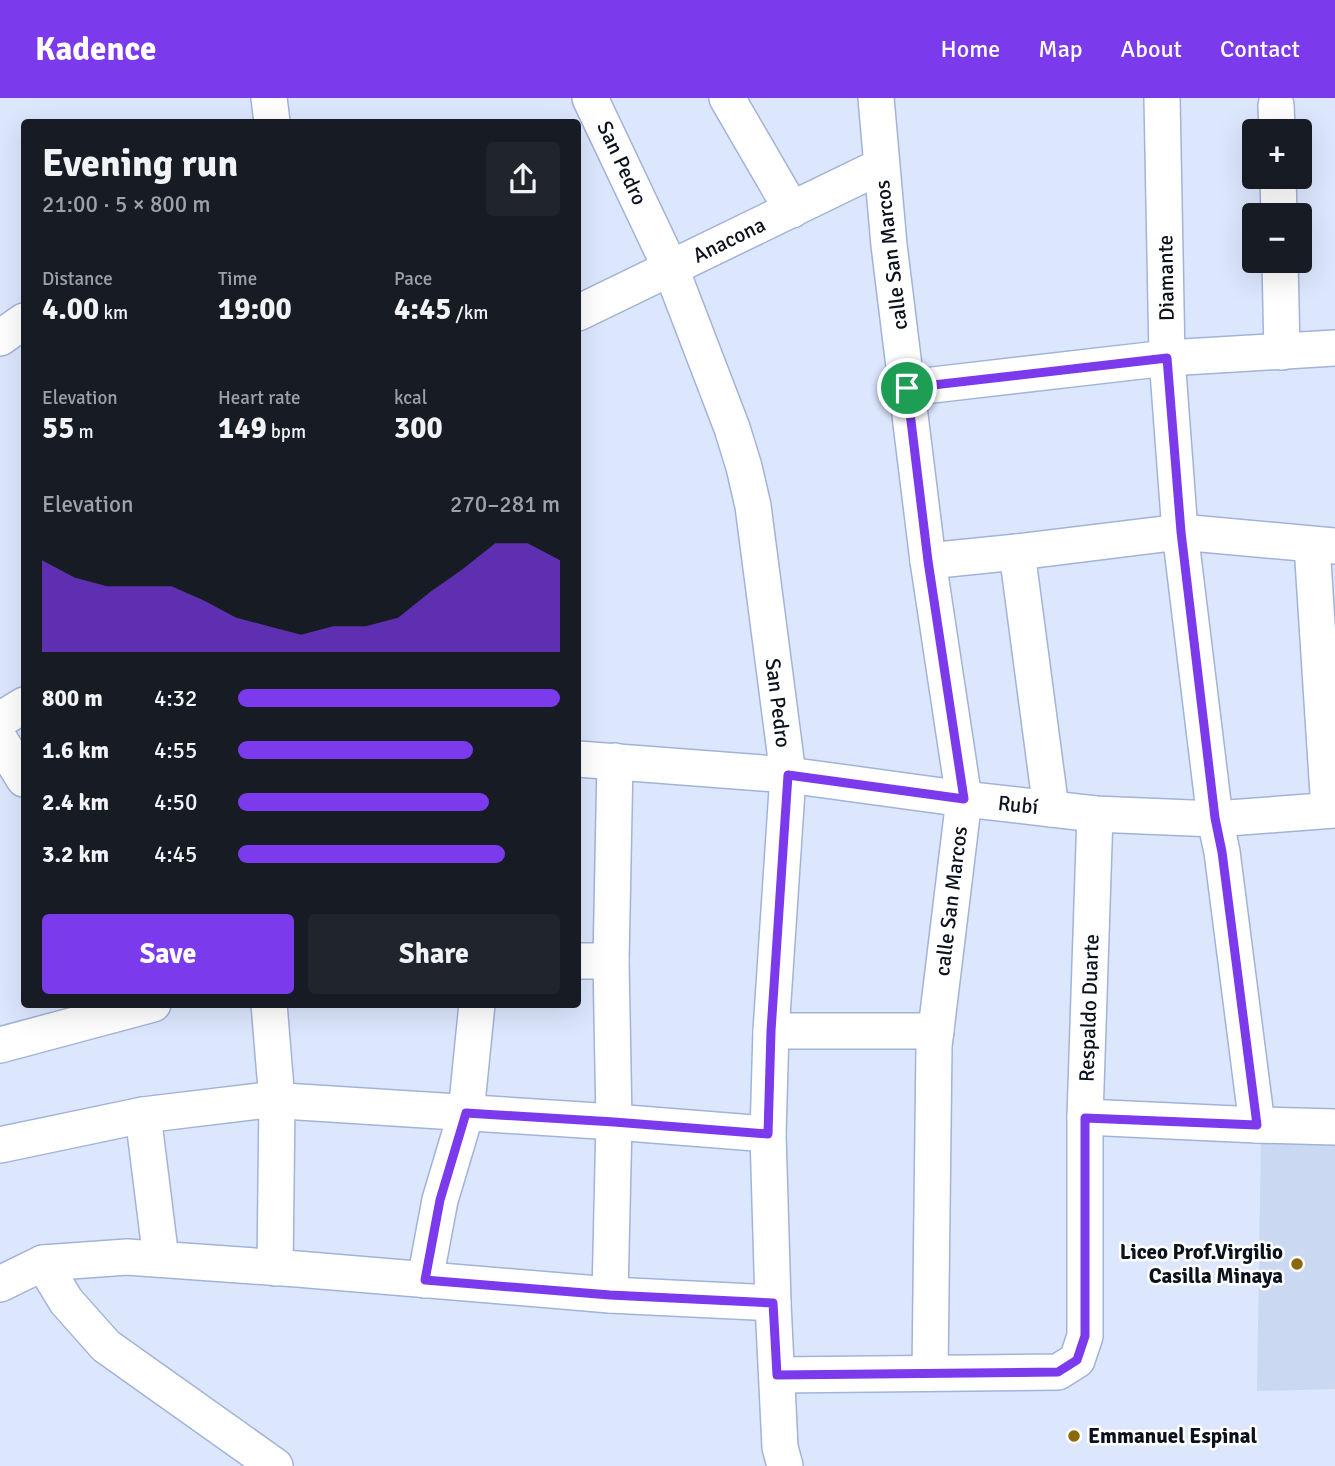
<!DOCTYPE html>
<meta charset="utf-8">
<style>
:root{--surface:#171b24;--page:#20242c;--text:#f1f3f6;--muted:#9ea1a6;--accent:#7c3aed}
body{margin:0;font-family:Signika,sans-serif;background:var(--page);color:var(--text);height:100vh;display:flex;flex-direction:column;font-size:26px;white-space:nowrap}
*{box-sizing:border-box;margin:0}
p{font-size:23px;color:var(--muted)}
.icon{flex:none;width:38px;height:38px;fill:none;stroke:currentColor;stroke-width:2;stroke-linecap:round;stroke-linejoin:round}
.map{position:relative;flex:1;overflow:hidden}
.sheet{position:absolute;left:21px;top:21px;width:560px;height:889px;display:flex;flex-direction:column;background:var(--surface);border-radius:7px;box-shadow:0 7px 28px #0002}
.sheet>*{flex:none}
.controls{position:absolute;left:1242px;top:21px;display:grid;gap:14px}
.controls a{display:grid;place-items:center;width:70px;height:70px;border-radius:7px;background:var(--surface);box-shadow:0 7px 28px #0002;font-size:35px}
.pin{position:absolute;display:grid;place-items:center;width:60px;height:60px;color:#fff;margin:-30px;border:4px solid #fff;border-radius:50%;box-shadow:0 2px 7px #0007}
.round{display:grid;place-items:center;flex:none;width:74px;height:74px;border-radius:7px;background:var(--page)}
.overview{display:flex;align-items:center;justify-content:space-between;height:119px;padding:0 21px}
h1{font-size:38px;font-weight:700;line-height:52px}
.metrics{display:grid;grid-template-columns:repeat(3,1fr);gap:10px;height:119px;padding:7px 21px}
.metrics div{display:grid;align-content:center}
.metrics b{font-size:30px;font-weight:700}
.metrics small{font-size:19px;font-weight:400}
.metrics p{font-size:19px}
.chart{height:196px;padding:14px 21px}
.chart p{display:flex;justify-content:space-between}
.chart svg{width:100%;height:126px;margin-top:7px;fill:var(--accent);opacity:.7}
.action{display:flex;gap:14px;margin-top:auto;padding:14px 21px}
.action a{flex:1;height:80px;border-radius:7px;background:var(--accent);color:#fff;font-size:28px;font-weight:700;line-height:80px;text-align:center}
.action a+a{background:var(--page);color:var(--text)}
ul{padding:0 21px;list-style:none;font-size:23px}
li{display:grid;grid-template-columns:112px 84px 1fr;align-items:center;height:52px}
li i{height:18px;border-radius:9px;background:var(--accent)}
header{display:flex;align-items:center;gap:42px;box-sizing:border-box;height:98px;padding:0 35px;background:var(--accent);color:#fff}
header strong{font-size:33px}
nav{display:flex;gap:38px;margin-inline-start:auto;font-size:24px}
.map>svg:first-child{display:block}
.built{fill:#cbd8f2}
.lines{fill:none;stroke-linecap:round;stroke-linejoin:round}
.street-casing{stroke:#a2b3d8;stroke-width:38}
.street{stroke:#fff;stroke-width:35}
.route-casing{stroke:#fff;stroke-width:14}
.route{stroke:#7c3aed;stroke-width:9}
.poi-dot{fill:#8b6809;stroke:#fff;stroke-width:2.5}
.labels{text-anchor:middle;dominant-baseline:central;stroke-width:5;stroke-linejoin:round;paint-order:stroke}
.street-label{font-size:21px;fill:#0b111d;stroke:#fff}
.poi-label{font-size:21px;font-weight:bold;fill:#0b111d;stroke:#fff;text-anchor:end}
</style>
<header>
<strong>Kadence</strong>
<nav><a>Home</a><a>Map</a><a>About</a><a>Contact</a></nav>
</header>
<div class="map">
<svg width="1335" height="1368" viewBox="0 0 1335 1368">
<rect width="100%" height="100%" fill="#dce7fe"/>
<!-- built -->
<path class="built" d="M1261,1038L1335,1040V1291L1257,1293Z"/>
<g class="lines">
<defs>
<g id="street">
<path d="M269,0L272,24"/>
<path d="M590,0L671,171L732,330L744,369L753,408L788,677L771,933L768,1036L773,1205L780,1349L785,1368"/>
<path d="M727,0L792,112"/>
<path d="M876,0L889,147L928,463L964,701L934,948L930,1275"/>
<path d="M1162,0L1167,260L1180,434L1215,721L1222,754L1257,1027"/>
<path d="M1276,7L1277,33"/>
<path d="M1278,79L1279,117"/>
<path d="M1280,163L1282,254"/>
<path d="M578,215L881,68"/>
<path d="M0,240L24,223"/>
<path d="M907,290L1167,260L1335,250"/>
<path d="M1312,447L1329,712"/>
<path d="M1017,454L1051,711"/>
<path d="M928,463L1017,454L1180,434L1335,448"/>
<path d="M0,622L24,607"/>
<path d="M0,642L24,681"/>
<path d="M578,661L788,677L964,701L1095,716L1215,721L1335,712"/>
<path d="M578,863H611"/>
<path d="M269,906L277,1003L275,1170"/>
<path d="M771,933H936"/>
<path d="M0,947L153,906"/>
<path d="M143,1017L161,1161"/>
<path d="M1085,1019L1257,1027L1335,1029"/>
<path d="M0,1047L143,1017L268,1002L614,1024L768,1036"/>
<path d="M43,1165L66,1203L106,1248L275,1368"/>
<path d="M425,1182L440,1102L466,1015L477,906"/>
<path d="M0,1186L43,1165L127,1159L297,1171L610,1197L773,1205"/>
<path d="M610,1197L614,1024L611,863L615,663"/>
<path d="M777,1277L1058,1274L1077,1262L1085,1238V1019L1095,716"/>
</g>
</defs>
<!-- street casing -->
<use href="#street" class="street-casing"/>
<!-- street -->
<use href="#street" class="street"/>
</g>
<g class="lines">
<defs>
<path id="route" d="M1167,260L1181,434L1215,720L1222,754L1257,1027L1085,1020V1238L1077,1262L1058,1274L777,1277L773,1205L610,1197L425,1182L440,1102L466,1015L614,1024L768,1036L771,933L788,677L964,701L928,463L907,290Z"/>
</defs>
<!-- route casing -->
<use href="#route" class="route-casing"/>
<!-- route -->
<use href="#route" class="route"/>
</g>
<!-- markers -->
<g class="poi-dot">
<circle cx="1297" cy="1166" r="7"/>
<circle cx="1074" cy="1338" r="7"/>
</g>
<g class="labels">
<!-- street labels -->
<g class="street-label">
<text transform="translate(622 65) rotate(65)">San Pedro</text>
<text transform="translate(729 142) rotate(-26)">Anacona</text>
<text transform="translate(891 157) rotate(-97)">calle San Marcos</text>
<text transform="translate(1166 180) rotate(-91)">Diamante</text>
<text transform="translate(778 605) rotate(83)">San Pedro</text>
<text transform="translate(1018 707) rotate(6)">Rubí</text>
<text transform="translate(951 803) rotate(-83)">calle San Marcos</text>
<text transform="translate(1089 910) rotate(-88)">Respaldo Duarte</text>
</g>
<!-- poi labels -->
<g class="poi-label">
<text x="1283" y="1154">Liceo Prof.Virgilio<tspan x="1283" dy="24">Casilla Minaya</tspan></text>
<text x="1088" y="1338" text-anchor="start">Emmanuel Espinal</text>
</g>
</g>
</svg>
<div class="controls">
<a>+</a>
<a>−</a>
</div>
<div class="pin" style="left:907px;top:290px;background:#1e9e55"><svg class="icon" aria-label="arrive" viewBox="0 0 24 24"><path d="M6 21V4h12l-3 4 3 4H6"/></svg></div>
<section class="sheet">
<div class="overview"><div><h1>Evening run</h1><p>21:00 · 5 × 800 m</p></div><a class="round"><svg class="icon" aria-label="share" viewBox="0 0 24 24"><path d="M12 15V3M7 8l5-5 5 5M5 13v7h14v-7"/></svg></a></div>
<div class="metrics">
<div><p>Distance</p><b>4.00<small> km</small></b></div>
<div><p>Time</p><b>19:00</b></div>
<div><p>Pace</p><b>4:45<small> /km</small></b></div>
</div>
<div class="metrics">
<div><p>Elevation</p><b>55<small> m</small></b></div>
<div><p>Heart rate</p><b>149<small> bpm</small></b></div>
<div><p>kcal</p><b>300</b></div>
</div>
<div class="chart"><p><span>Elevation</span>270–281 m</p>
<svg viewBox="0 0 160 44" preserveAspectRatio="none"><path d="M0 44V12L10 18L20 21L30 21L40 21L50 26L60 32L70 35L80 38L90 35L100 35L110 32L120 23L130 15L140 6L150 6L160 12V44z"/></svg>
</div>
<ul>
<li><b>800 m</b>4:32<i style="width:100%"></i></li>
<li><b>1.6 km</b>4:55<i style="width:73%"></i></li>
<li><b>2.4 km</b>4:50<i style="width:78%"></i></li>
<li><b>3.2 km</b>4:45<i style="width:83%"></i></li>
</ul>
<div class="action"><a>Save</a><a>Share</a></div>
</section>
</div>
